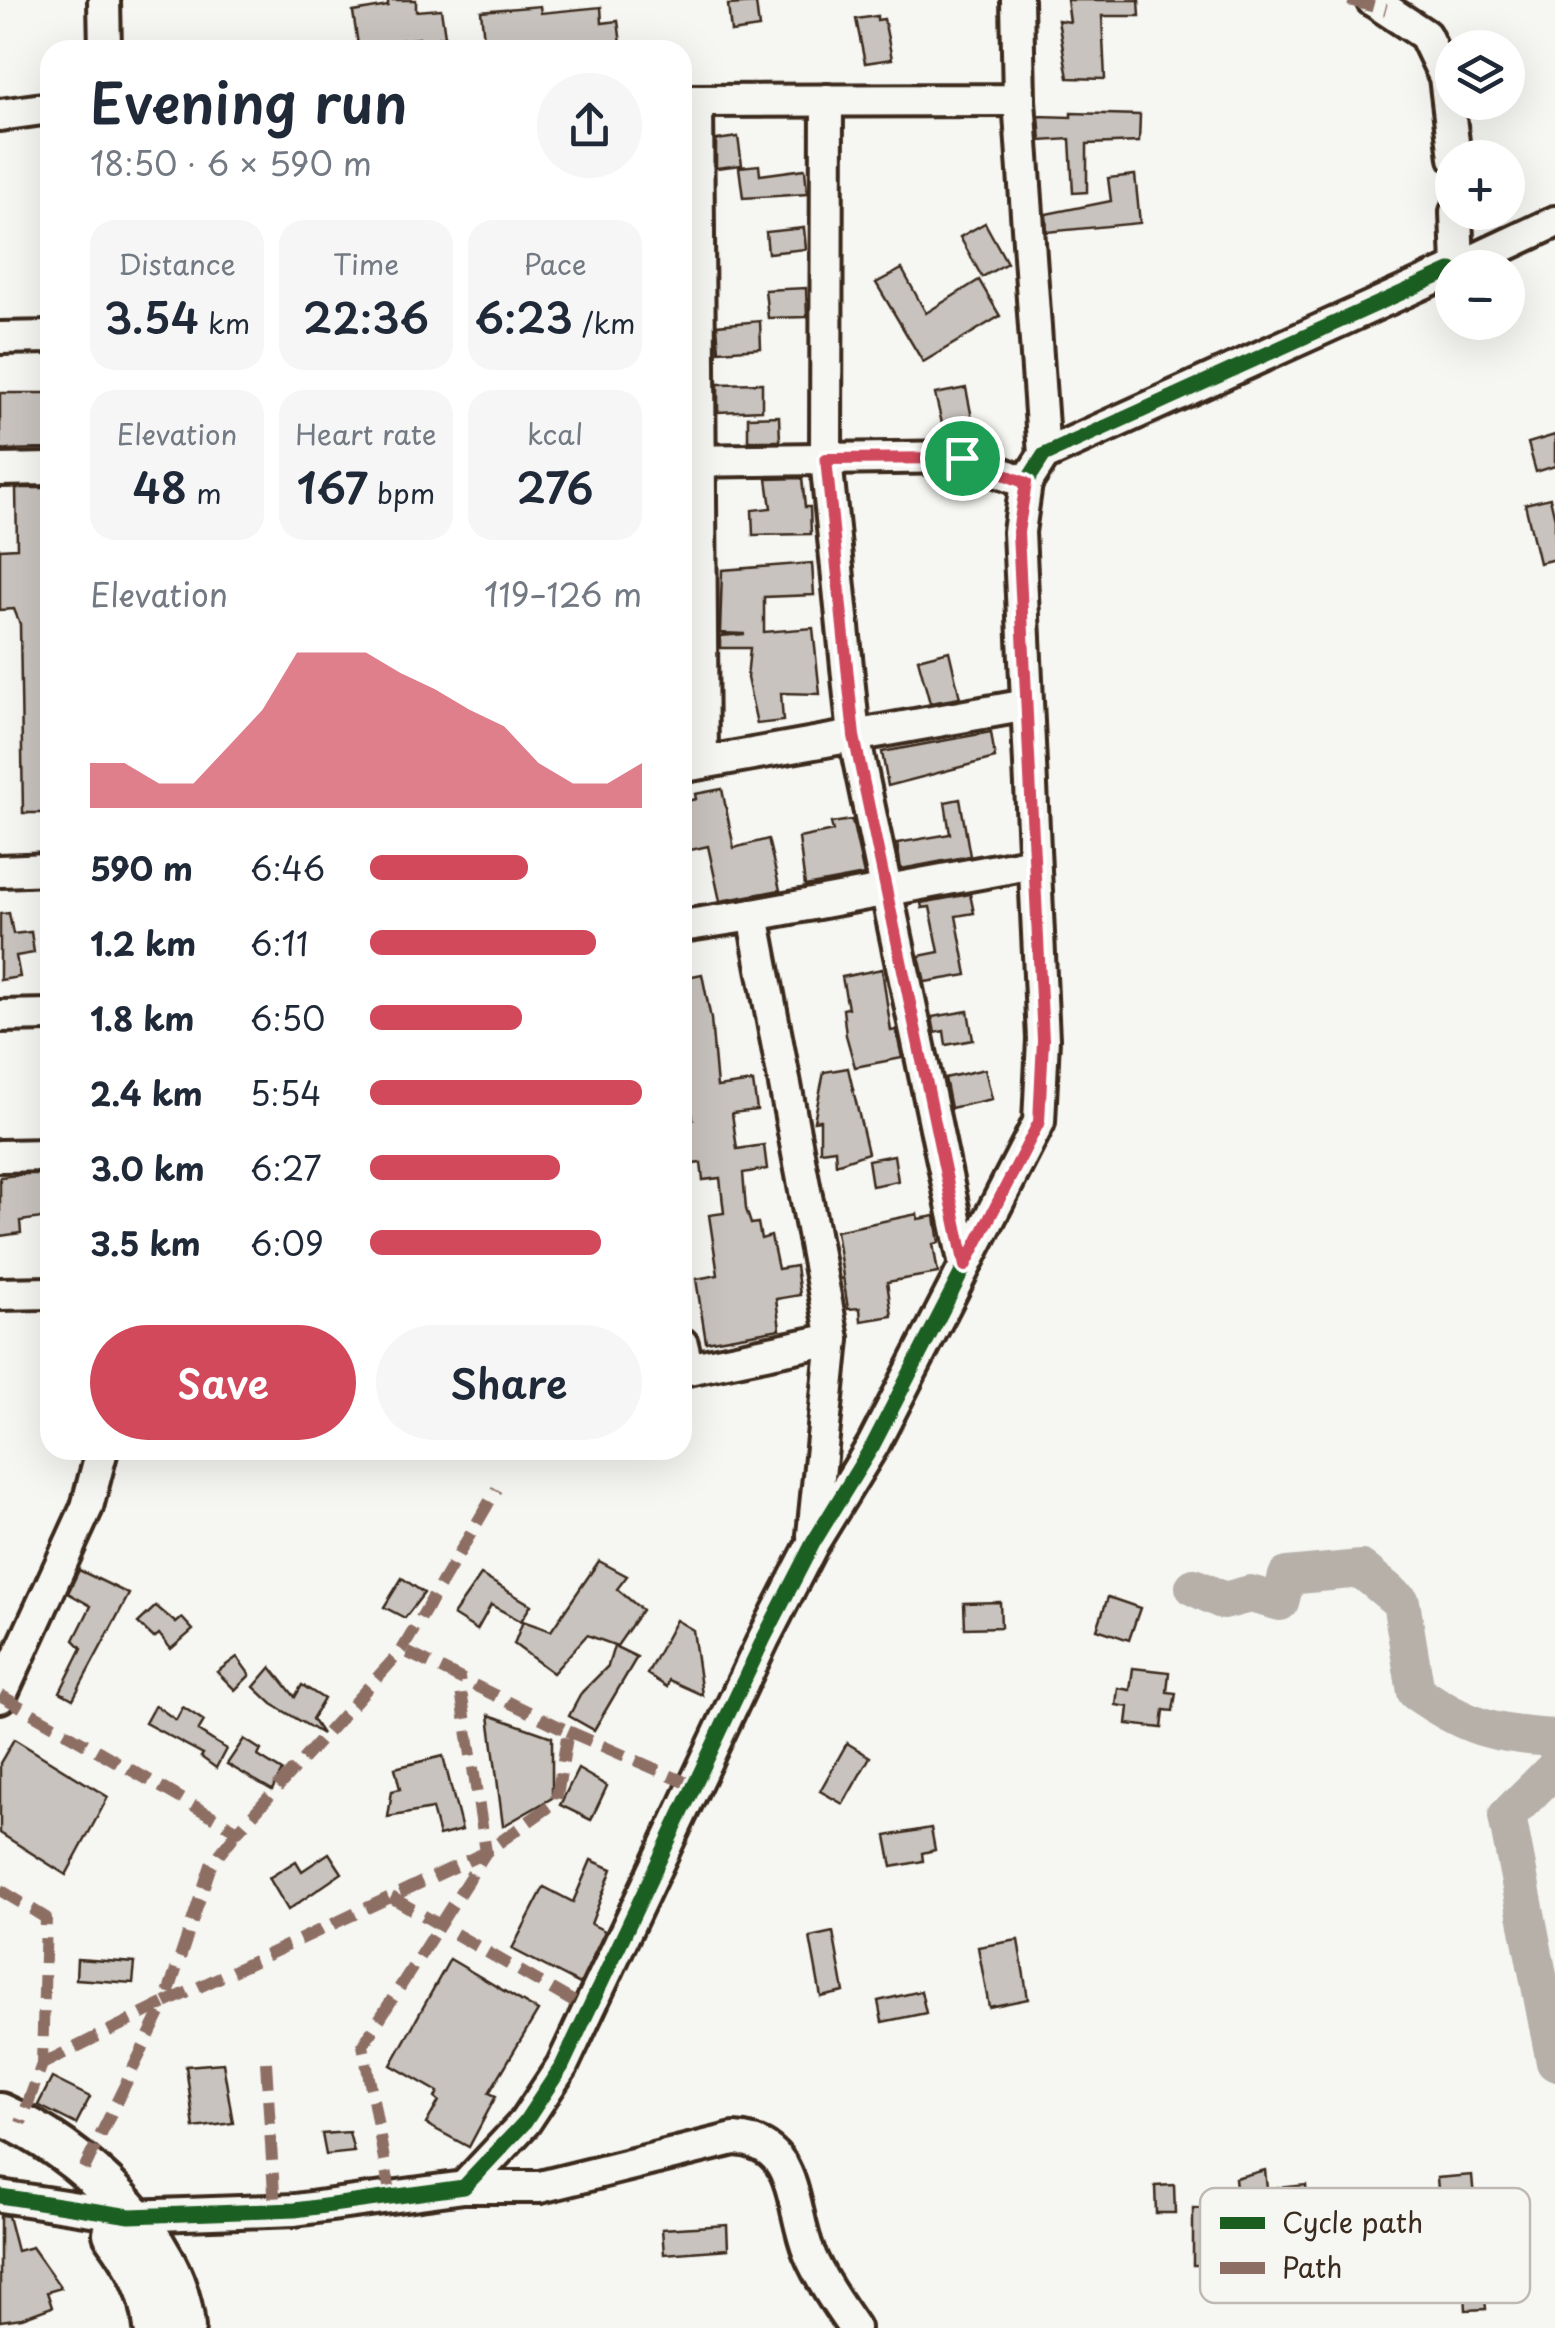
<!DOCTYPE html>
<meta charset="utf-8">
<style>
:root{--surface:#fff;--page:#f6f6f7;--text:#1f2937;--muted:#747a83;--accent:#d1495b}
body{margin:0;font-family:"Playpen Sans",sans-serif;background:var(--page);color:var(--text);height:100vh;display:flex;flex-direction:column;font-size:38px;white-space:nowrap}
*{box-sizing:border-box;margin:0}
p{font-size:32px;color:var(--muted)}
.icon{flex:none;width:55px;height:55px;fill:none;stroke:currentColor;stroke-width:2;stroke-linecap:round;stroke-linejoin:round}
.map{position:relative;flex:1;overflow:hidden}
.sheet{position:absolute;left:40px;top:40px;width:652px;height:1420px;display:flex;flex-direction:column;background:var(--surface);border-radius:30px;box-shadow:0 10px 40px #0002}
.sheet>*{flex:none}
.buttons{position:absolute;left:1435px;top:30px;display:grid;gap:20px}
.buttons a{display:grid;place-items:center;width:90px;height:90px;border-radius:50%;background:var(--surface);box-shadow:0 10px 40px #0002;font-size:50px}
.pin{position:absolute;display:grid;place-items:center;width:85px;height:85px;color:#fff;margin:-42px;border:5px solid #fff;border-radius:50%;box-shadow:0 2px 10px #0007}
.round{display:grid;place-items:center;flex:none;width:105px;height:105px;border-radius:52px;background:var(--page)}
.summary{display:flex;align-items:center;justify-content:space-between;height:170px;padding:0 50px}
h1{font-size:55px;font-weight:600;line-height:75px}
.metrics{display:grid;grid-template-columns:repeat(3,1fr);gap:15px;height:170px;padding:10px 50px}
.metrics div{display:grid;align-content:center;border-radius:25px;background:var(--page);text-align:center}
.metrics b{font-size:42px;font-weight:600}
.metrics small{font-size:28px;font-weight:400}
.metrics p{font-size:28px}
.chart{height:280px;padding:20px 50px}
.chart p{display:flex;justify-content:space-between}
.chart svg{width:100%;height:180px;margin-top:10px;fill:var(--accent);opacity:.7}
.primary-button{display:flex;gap:20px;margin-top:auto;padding:20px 50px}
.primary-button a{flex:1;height:115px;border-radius:60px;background:var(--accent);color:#fff;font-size:40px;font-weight:600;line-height:115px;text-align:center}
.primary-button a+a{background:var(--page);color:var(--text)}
ul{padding:0 50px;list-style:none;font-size:32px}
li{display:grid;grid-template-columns:160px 120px 1fr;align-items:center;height:75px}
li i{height:25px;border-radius:12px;background:var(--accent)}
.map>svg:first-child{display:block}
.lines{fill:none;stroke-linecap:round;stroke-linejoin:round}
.river{stroke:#b6b0a9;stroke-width:38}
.building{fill:#c8c3be;stroke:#3b2a1e;stroke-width:2.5}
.minor-casing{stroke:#3b2a1e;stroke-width:38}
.major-casing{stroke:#3b2a1e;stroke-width:48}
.minor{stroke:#f6f6f2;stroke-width:30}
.major{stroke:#f6f6f2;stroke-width:40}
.quiet{stroke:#8d6e63;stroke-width:12;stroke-dasharray:25 12;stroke-linecap:butt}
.cycleway-casing{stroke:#f6f6f2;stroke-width:21}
.cycleway{stroke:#1b5e20;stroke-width:15}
.route-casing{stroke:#fff;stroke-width:20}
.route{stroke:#d1495b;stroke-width:12}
.key{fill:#f6f6f2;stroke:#beb9b2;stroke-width:2.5}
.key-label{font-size:28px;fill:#3b2a1e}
</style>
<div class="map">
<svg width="1555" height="2328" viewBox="0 0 1555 2328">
<rect width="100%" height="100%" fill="#f6f6f2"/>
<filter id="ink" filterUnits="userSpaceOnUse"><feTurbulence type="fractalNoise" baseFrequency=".01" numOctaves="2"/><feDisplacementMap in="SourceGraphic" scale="20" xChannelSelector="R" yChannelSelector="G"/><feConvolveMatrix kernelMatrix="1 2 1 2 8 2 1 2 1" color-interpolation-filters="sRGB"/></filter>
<g filter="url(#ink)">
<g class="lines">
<!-- river -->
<g class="river">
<path d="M1194,1587L1224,1601L1250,1594L1280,1602L1287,1576L1361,1569L1401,1602L1416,1692C1466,1727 1494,1735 1555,1738"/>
<path d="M1555,1768L1507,1816L1555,2062"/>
</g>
</g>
<!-- building -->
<g class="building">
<path d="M388,0H416V11L441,9L445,36L420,43L419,38L358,45L353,12L388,6Z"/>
<path d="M1067,0H1139L1140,16H1102L1105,79L1068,78L1058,20L1070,22Z"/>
<path d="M756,3L759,28L731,32L728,5Z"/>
<path d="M540,6L541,13L601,7L602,23L618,21L621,44L603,50H493L492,39L484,40L481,11Z"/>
<path d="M877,16V20L884,19L892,59L865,63L856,19Z"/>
<path d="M1071,113L1140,115L1139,142L1087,144V192L1073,193L1070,139L1041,141L1039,116L1071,117Z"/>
<path d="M738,137L742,165L716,168V140Z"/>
<path d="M759,165L760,175L805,169L807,194L743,198L739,167Z"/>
<path d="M1135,175L1140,223L1047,232L1046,214L1111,201L1108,178Z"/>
<path d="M985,223L1007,263L982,277L960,237Z"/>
<path d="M804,228L806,249L768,253L766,232Z"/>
<path d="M902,269L926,313L979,280L1000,316L923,362L876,283Z"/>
<path d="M806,288L807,317L768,318L765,290Z"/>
<path d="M760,321L761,348L719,351L717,325Z"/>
<path d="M762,383V410L718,412V384Z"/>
<path d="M966,388L974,428L945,436L935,394Z"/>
<path d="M0,393H49L50,449L0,450Z"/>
<path d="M779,416L780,441H748V417Z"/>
<path d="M1555,435V466L1536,472L1528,443Z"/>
<path d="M802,478L805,507H810L811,534L753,535L752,510L771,508L767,479Z"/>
<path d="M16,488H50V793H42L43,813H23L20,624L14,609L0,610V549L17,548Z"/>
<path d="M1550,498L1555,519V559L1539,563L1525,504Z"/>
<path d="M812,563L814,595L764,597V632L813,628L820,694L781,693L783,721L757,724L747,678L750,648H720V636L745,634L720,633L722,570Z"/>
<path d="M949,651L960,698L930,703L918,659Z"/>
<path d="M991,732L995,758L888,786L882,752Z"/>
<path d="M722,789L734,848L768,839L780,890L720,901L708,846L682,852V802L696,799L695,794Z"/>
<path d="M960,799L970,856L901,869L897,843L950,834L945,802Z"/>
<path d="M852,820L864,875L805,886L799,838L833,831L831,823Z"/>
<path d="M970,894L974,913L956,916L967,975L925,982L919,956L939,952L930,907L922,908L921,903Z"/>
<path d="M9,913L13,934L31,932L34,953L16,956L20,977L0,980V914Z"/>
<path d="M882,969L891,1031L896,1030L902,1058L855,1067L846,1035L843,1009L848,1008L842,977Z"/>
<path d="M702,974L711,1019L717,1087L753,1082L757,1110L732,1113L737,1149L764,1145L767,1169L743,1173L746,1209L751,1224L758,1223L761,1239L771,1236L778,1269L796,1266L800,1295L776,1299L780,1329L706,1342L696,1279L718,1275L709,1215L724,1213L720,1178L703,1180L701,1163L693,1164L690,1147H682V1120L693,1119L682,1055V978Z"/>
<path d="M968,1011L973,1040L946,1045L944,1031L935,1033L932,1017Z"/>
<path d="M848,1068L868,1153L836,1164L835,1149L820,1151V1120L814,1121L824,1072Z"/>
<path d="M985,1069L992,1099L951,1108L945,1078Z"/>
<path d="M894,1155L898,1181L872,1186L868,1160Z"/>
<path d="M26,1174H50L49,1217L20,1221L21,1233L0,1236V1177Z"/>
<path d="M917,1214L918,1219L935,1216L939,1243L933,1244L938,1273L887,1282L892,1316L861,1321L860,1308L848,1309L836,1231Z"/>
<path d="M599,1561L627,1576L617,1589L642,1610L617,1646L587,1635L553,1673L514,1644L523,1621L551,1631Z"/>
<path d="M79,1570L129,1594L73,1699L60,1692L82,1648L74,1640L91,1606L68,1593Z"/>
<path d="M481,1575L531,1605L521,1621L491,1605L477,1630L453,1615Z"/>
<path d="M402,1578L424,1593L405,1618L384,1607Z"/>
<path d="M1108,1597L1140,1608L1129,1640L1097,1629Z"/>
<path d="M1000,1602L1001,1627L965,1628L964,1603Z"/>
<path d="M156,1606L176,1623L182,1618L193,1630L171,1649L159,1634L154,1638L138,1623Z"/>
<path d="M676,1620L693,1630L702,1695L669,1680L667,1687L647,1674Z"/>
<path d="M614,1646L637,1657L594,1730L569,1716L582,1692L608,1666Z"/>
<path d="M237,1657L250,1675L235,1690L217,1672Z"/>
<path d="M271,1667L295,1697L302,1685L324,1699L312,1719L322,1734L272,1704L254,1687Z"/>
<path d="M1133,1668L1169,1672L1167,1692L1176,1693L1173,1711L1164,1710L1162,1728L1127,1724L1129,1707L1116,1705L1118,1688L1130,1690Z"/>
<path d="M155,1705L176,1720L183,1707L204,1721L198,1731L226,1749L216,1768L201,1757L203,1754L145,1723Z"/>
<path d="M489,1715L552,1737V1798L503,1826Z"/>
<path d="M14,1739L108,1797L66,1875L0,1833V1763Z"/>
<path d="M244,1739L261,1750L258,1756L282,1771L272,1790L227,1764Z"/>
<path d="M847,1743L870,1757L843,1804L820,1791Z"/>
<path d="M443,1756L462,1830L439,1836L432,1809L388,1817L392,1791L400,1789L395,1768Z"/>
<path d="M578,1769L607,1786L591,1820L560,1805Z"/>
<path d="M931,1828L935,1850L922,1853L923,1861L892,1867L886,1836Z"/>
<path d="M329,1853L342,1873L288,1910L269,1878L296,1861L302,1871Z"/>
<path d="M591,1860L612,1869L591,1924L605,1931L580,1984L512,1949L544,1887L573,1902Z"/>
<path d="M833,1932L844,1992L821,1997L810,1937Z"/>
<path d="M1018,1940L1028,1999L989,2007L978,1947Z"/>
<path d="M77,1959L135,1963L133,1983L76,1979Z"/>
<path d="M450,1959L538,2011L489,2093L496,2096L469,2147L426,2124L439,2101L435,2098L438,2092L391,2065Z"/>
<path d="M921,1991L926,2013L882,2022L878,2001Z"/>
<path d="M223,2063L233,2123L194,2128L186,2066Z"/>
<path d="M52,2078L90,2097L76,2124L38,2105Z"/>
<path d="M349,2132L354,2152L326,2155L322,2134Z"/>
<path d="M1265,2170L1267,2189L1306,2185L1308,2206L1296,2207L1300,2240L1265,2244L1268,2275L1249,2277L1248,2270L1237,2271L1236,2265H1193V2208L1238,2209L1235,2178Z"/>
<path d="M1472,2175L1479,2257L1444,2260L1437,2178Z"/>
<path d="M1174,2185L1175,2213H1156L1155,2186Z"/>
<path d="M0,2215L8,2216L17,2251L32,2247L61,2288L47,2292L52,2307L22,2318L0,2321Z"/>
<path d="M727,2225L728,2249L664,2254L662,2229Z"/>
<path d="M1464,2274L1484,2287L1486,2309L1466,2310Z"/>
</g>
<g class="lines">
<defs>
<g id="minor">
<path d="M104,0L105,50"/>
<path d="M1372,0L1425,35L1445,77L1455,158"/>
<path d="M827,100L826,459L854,736L965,1266"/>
<path d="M1019,100L1044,455"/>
<path d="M682,101L1019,100L1017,0"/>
<path d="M697,101L702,763"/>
<path d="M0,115L50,108"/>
<path d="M1456,212L1458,267"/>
<path d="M1457,268L1555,222"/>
<path d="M0,338L50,337"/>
<path d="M682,461L962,457L1026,483"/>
<path d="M0,470L50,469"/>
<path d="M685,766L1027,705"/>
<path d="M0,871L50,869"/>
<path d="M753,915L1034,863"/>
<path d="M682,926L753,915L833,1339L813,1535"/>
<path d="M0,1016L50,1015"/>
<path d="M0,1156L50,1155"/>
<path d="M0,1294L50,1293"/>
<path d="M682,1344L688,1369L833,1339"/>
<path d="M0,1697L87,1507L102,1450"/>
<path d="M464,2187H540L734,2139C799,2142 790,2206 809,2253C820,2279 838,2305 854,2328"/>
<path d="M0,2196L130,2216L295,2210L464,2187L525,2122L562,2066L764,1638L813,1543L873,1445L1039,1122L1043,1039L1019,532L1026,483L1044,455L1452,270"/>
</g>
<g id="major">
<path d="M0,2114C80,2149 177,2237 184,2328"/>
<path d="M114,2233C136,2263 152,2290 155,2328"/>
</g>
</defs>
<!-- minor casing -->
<use href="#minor" class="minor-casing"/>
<!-- major casing -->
<use href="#major" class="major-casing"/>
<!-- minor -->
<use href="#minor" class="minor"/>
<!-- major -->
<use href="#major" class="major"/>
<!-- quiet -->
<g class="quiet">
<path d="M1349,0L1386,10"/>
<path d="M0,1695L238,1831L402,1650L497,1489"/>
<path d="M568,1731L694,1786"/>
<path d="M0,1890L46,1918L42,2064L21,2123"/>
<path d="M391,1897L588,2010"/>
<path d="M266,2062L275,2210"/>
<path d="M42,2064L165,2003L211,1865L238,1831"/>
<path d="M84,2169L165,2003L486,1852L556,1802L568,1731L402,1650"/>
<path d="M391,2197L363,2045L486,1852L459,1678"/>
</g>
<defs>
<path id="cycleway" d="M0,2196L130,2216L295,2210L464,2187L525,2122L562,2066L764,1638L813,1543L873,1445L1039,1122L1043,1039L1019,532L1026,483L1044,455L1452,270"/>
</defs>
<!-- cycleway casing -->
<use href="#cycleway" class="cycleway-casing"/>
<!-- cycleway -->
<use href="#cycleway" class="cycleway"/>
</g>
</g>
<g class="lines" filter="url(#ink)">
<defs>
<path id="route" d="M962,458L1026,483L1018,532L1043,1040L1039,1122L965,1266L854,736L826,459Z"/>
</defs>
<!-- route casing -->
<use href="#route" class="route-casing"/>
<!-- route -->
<use href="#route" class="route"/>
</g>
<!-- legend -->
<rect x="1200" y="2188" width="330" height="115" rx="15" class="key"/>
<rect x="1220" y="2217" width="45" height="12" fill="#1b5e20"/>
<rect x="1220" y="2262" width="45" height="12" fill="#8d6e63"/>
<g class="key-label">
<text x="1282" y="2233">Cycle path</text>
<text x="1282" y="2278">Path</text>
</g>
</svg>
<div class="buttons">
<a><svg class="icon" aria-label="layers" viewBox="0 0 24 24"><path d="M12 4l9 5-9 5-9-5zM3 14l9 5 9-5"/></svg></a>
<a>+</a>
<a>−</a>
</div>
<div class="pin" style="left:962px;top:458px;background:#1e9e55"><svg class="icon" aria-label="arrive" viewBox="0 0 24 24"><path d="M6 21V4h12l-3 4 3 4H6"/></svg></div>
<section class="sheet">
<div class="summary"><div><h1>Evening run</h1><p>18:50 · 6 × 590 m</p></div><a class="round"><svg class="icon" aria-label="share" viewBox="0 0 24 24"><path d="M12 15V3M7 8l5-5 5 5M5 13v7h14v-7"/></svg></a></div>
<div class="metrics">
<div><p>Distance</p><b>3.54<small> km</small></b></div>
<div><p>Time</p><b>22:36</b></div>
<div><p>Pace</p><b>6:23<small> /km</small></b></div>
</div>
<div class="metrics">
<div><p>Elevation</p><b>48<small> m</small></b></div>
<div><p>Heart rate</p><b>167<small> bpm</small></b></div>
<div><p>kcal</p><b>276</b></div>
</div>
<div class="chart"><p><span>Elevation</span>119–126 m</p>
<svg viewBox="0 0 160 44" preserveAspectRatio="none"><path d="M0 44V33L10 33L20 38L30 38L40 29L50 20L60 6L70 6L80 6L90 11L100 15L110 20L120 24L130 33L140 38L150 38L160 33V44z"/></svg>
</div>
<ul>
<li><b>590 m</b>6:46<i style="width:58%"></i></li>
<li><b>1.2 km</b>6:11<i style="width:83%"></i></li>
<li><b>1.8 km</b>6:50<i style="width:56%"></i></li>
<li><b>2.4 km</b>5:54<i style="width:100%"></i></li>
<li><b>3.0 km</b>6:27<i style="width:70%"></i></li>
<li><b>3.5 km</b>6:09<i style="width:85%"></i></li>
</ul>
<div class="primary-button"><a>Save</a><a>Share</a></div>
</section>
</div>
